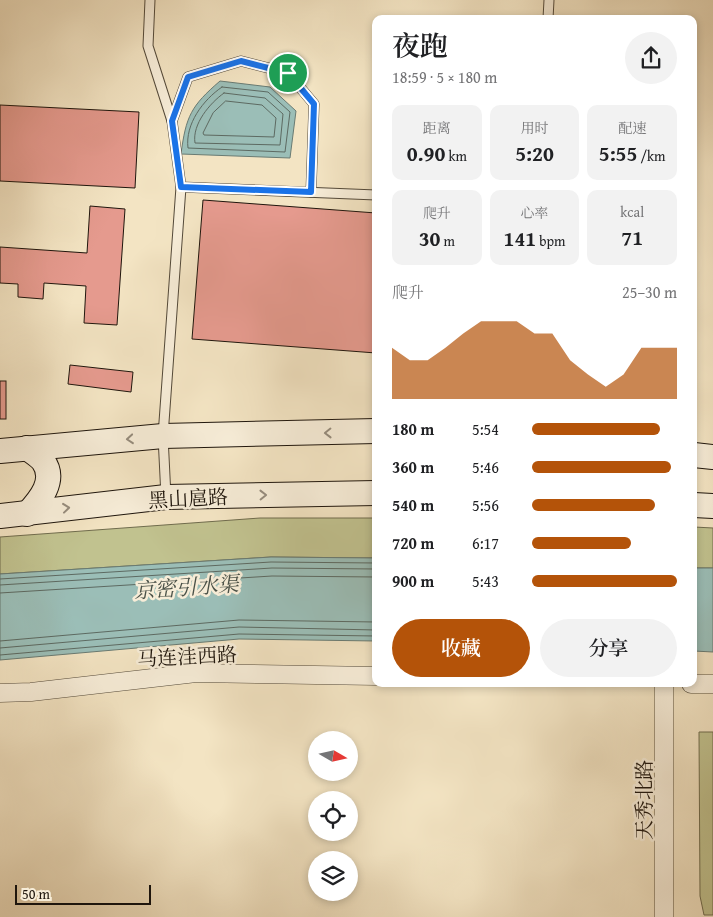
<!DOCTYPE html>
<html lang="zh">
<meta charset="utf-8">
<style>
:root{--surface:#fff;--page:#f2f2f2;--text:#202124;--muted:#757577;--accent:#b45309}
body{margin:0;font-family:"Gentium Book Plus","Noto Serif SC",serif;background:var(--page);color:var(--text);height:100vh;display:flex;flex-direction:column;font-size:19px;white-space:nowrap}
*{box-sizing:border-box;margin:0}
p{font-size:16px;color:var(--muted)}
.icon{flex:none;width:28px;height:28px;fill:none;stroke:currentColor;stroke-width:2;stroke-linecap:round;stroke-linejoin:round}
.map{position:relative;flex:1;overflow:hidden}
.drawer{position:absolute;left:372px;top:15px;width:325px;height:672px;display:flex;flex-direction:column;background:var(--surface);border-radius:10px;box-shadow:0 2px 8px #0003}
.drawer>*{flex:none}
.needle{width:32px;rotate:99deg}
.buttons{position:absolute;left:308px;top:731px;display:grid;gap:10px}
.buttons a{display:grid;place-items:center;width:50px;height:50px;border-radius:50%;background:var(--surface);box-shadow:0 2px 8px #0003;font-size:25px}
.scale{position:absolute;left:15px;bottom:12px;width:136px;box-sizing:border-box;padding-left:5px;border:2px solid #1f160d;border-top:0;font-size:14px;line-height:18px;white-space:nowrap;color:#1f160d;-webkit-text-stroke:4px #f7edd8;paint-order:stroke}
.pin{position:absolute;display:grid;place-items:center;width:42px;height:42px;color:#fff;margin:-21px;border:2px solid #fff;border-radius:50%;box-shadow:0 1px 5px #0007}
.round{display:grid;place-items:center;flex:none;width:52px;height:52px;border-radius:26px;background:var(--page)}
.summary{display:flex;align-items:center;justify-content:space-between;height:85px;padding:0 20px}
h1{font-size:28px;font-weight:600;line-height:38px}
.figures{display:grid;grid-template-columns:repeat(3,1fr);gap:8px;height:85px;padding:5px 20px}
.figures div{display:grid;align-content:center;border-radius:10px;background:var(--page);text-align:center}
.figures b{font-size:21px;font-weight:600}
.figures small{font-size:14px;font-weight:400}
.figures p{font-size:14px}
.chart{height:140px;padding:10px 20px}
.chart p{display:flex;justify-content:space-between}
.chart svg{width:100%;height:90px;margin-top:5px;fill:var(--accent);opacity:.7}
.button{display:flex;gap:10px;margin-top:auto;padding:10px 20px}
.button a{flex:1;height:58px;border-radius:30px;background:var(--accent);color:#fff;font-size:20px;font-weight:600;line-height:58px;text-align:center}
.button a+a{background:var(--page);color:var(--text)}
ul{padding:0 20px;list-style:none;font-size:16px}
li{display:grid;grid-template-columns:80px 60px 1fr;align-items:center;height:38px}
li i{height:12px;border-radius:6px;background:var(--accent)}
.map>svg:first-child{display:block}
.green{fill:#c1c28f;stroke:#706c4e}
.water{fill:#9bbeb7;stroke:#697b73}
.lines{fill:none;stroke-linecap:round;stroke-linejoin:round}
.shore{stroke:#5d6a62;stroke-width:1}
.building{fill:#e59a8e;stroke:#1f160d}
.service-casing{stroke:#544a3a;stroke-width:11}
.minor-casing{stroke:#544a3a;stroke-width:19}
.secondary-casing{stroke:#1f160d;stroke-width:26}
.service{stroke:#f7edd8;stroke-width:9}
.minor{stroke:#f7edd8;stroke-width:18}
.secondary{stroke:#f7edd8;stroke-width:24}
.oneway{stroke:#968c7d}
.route-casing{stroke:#fff;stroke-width:10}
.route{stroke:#1a73e8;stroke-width:6}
.labels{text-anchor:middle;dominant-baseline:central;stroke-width:5;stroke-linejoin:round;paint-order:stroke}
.street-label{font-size:20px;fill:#1f160d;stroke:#f7edd8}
.water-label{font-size:21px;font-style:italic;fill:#4a5148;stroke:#f7edd8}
</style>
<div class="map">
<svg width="713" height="917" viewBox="0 0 713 917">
<rect width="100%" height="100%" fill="#f3e4c3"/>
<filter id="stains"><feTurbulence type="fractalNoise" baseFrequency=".004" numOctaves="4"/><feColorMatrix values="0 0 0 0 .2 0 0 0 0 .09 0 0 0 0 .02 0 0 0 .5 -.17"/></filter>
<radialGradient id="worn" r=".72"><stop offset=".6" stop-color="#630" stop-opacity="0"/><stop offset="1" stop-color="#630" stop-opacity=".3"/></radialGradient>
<!-- green -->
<g class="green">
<path d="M260,518H376V558L271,557L0,574V537Z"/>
<path d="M694,527L713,528V568H694Z"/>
<path d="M699,732H713V915H704L700,896Z"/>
</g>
<!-- water -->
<g class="water">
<path d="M220,81L270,87L296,111L290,158L181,154C186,116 191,106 220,81Z"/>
<path d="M271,557L376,558V641L239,639L0,660V574Z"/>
<path d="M694,568H713V652L694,651Z"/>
</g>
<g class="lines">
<!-- shore -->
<g class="shore">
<path d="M222,87L268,92L290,112L285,152L188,148C185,124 203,100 222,87Z"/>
<path d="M224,93L265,98L283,114L280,145L195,143C192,124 210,103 224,93Z"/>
<path d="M226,101L262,105L276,118L274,137L204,135L203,133L213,113Z"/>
<path d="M0,579L271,562L376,563"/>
<path d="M0,585L272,568L376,569"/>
<path d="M0,593L272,576L376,577"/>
<path d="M0,641L239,620L376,622"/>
<path d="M0,648L239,627L376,630"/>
<path d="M0,655L239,634L376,636"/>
</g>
</g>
<!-- building -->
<g class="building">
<path d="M0,105L139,112L135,188L0,181Z"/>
<path d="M203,200L376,213V353L192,339Z"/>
<path d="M90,206L125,209L117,325L84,323L86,286L44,283L43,299L18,297V284L0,283V247L87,253Z"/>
<path d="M70,365L133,372L131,392L68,384Z"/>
<rect x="0" y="381" width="6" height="38"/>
</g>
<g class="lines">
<defs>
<g id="service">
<path d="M150,0L148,46L172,121"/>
<path d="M548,19L549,0"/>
<path d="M181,187L376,195"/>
<path d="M166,497L163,436L181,187L172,121L188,77L241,61L288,73L314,104L311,192"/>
</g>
<g id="minor">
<path d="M691,684H713"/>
<path d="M0,693L31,692L196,673L376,676"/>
<path d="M664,917V684"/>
</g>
<g id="secondary">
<path d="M27,448C32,452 39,456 43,461C57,480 40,500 27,514"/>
<path d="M0,451L163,436L376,431"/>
<path d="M694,455L713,457"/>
<path d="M694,505L713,506"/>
<path d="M0,516L166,497L376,493"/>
</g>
</defs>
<!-- service casing -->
<use href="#service" class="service-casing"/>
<!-- minor casing -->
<use href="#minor" class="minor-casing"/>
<!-- secondary casing -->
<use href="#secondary" class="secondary-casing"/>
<!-- service -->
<use href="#service" class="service"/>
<!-- minor -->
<use href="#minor" class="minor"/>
<!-- secondary -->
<use href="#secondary" class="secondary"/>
</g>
<!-- one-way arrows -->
<defs><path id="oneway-chevron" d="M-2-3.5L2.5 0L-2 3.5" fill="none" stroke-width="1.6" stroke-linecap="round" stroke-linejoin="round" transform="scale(1.25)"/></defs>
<g class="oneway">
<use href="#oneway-chevron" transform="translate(328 433) rotate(179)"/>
<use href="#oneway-chevron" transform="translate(130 439) rotate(175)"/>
<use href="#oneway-chevron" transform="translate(263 495) rotate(-1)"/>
<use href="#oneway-chevron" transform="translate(66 508) rotate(-6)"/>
</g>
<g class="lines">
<defs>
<path id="route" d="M241,61L288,73L314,104L311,192L181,187L172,121L188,77Z"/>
</defs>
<!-- route casing -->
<use href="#route" class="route-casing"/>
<!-- route -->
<use href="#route" class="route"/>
</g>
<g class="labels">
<!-- street labels -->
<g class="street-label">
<text transform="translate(188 498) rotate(-3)">黑山扈路</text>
<text transform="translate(187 656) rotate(-3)">马连洼西路</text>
<text transform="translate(643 800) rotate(-90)">天秀北路</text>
</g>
<!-- water labels -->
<g class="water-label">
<text transform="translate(186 587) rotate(-4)">京密引水渠</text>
</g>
</g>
<rect width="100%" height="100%" filter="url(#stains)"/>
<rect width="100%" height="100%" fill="url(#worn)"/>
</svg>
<div class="buttons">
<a><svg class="needle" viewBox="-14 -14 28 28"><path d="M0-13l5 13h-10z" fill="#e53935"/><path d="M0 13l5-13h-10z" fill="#757577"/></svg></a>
<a><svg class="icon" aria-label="locate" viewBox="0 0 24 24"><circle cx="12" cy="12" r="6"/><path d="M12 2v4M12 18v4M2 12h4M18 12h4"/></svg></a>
<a><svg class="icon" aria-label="layers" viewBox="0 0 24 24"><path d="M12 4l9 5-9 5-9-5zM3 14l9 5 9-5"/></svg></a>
</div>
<div class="scale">50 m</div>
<div class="pin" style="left:288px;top:73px;background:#1e9e55"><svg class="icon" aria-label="arrive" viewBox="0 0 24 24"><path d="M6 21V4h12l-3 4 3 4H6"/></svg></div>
<section class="drawer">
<div class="summary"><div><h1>夜跑</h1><p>18:59 · 5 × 180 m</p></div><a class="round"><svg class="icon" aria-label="share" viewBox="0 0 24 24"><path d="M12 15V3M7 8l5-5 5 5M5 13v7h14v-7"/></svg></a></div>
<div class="figures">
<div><p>距离</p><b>0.90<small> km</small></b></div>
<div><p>用时</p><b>5:20</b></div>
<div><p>配速</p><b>5:55<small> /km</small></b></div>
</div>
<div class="figures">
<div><p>爬升</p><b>30<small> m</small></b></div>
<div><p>心率</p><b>141<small> bpm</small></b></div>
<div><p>kcal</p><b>71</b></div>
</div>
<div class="chart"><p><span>爬升</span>25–30 m</p>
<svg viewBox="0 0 160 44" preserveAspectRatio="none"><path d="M0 44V19L10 25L20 25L30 19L40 12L50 6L60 6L70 6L80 12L90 12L100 25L110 32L120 38L130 32L140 19L150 19L160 19V44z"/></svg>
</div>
<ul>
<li><b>180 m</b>5:54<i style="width:88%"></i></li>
<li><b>360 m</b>5:46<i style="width:96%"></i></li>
<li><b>540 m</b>5:56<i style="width:85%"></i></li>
<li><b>720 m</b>6:17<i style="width:68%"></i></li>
<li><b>900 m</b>5:43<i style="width:100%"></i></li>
</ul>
<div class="button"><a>收藏</a><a>分享</a></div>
</section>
</div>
